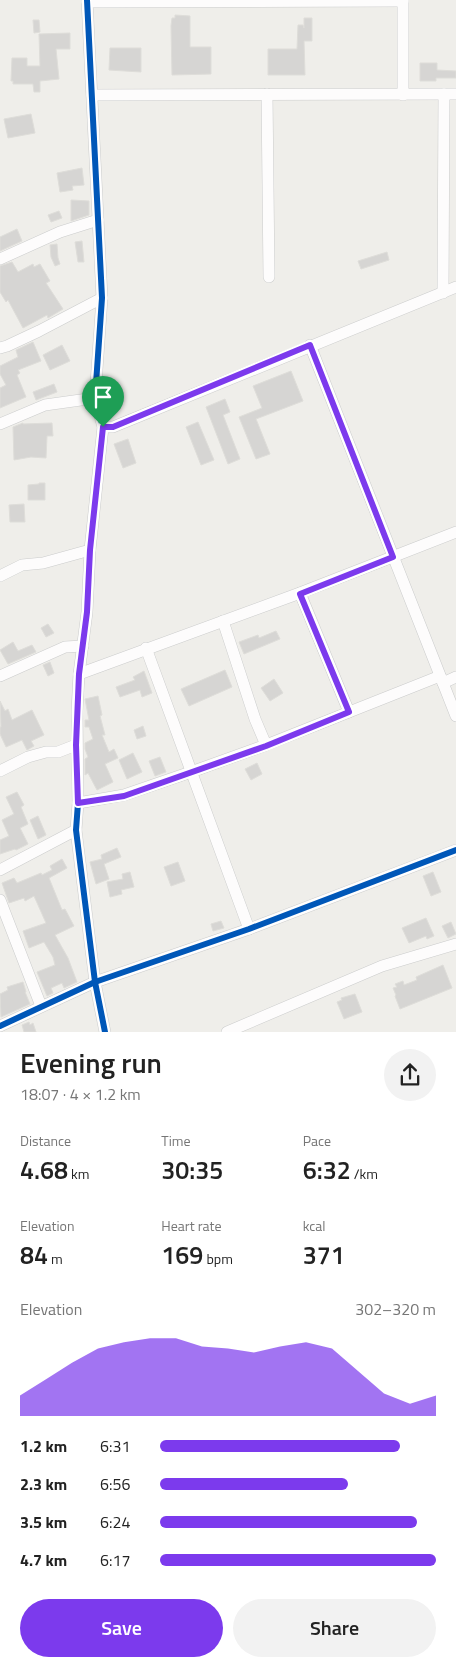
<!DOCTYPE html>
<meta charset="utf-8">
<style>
:root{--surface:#fff;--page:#f2f2f2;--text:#222;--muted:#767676;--accent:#7c3aed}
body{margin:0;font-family:"Titillium Web",sans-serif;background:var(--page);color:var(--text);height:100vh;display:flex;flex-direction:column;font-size:19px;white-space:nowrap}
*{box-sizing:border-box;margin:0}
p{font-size:16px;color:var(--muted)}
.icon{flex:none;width:28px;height:28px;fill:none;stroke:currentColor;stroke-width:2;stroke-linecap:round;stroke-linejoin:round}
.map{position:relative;height:1032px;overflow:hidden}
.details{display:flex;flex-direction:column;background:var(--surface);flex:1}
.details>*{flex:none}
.pin{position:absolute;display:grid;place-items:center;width:42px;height:42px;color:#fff;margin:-51px -21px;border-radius:50% 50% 50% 0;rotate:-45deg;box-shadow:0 0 5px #0007}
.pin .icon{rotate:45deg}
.round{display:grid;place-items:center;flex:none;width:52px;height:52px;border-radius:26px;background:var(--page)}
.summary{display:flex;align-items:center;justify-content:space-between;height:85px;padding:0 20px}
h1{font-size:28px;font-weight:600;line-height:38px}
.stats{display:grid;grid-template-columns:repeat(3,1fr);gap:8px;height:85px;padding:5px 20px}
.stats div{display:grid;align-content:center}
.stats b{font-size:25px;font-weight:600}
.stats small{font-size:14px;font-weight:400}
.stats p{font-size:14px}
.chart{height:140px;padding:10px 20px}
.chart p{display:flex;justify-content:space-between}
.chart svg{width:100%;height:90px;margin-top:5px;fill:var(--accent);opacity:.7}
.cta{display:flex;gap:10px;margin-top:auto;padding:10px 20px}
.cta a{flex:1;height:58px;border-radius:30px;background:var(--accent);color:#fff;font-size:20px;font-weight:600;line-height:58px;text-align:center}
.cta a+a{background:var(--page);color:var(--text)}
ul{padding:0 20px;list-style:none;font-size:16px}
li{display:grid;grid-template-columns:80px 60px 1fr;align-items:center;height:38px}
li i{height:12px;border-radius:6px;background:var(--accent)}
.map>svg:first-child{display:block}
.building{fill:#d6d5d3;stroke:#deddd9}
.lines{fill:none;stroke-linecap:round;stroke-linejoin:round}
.minor-casing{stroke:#cbcccc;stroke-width:12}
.minor{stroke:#fdfcfc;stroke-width:11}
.cycleway-casing{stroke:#fff;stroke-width:9}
.cycleway{stroke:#0057b8;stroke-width:6}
.route-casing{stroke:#fff;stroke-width:10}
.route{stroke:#7c3aed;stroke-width:6}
</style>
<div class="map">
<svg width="456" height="1032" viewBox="0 0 456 1032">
<rect width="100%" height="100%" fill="#efeeea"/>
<!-- building -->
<g class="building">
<path d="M175,15L190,16V47H211V74L172,75L171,26L172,18H175Z"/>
<path d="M304,18H312V41H304L305,75H268V49H297L298,25H303L304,28Z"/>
<path d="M33,20H39L40,32L34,33Z"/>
<path d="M70,33V49H56L59,79L40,81V92H34L33,84H13V81H11L12,58H27V66H40L39,34Z"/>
<path d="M110,48H141V72L109,70Z"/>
<path d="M420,63H437V70L456,71V78H436V81H420Z"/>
<path d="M31,114L35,133L8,138L4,119Z"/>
<path d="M82,168L84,185L72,186L73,190L60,192L57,173Z"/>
<path d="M71,200L89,201V215L71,221Z"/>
<path d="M59,211L62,218L51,222L48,215Z"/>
<path d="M17,229L22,241L0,251V237Z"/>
<path d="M82,241L84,262H78L75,242Z"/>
<path d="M57,244L58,258L60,264L55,266L51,257L50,245Z"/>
<path d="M387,252L389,260L361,269L358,261Z"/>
<path d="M12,262L18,272L33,264L34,267L40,264L50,281L46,283L63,309L48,318L47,315L23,328L8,300L6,302L0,292V266Z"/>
<path d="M33,342L41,361L18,370L20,373L17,375L26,397L0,408V388L6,385L0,374V366L18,357L16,350Z"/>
<path d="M62,345L70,361L50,370L43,355Z"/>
<path d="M291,371L303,401L256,419L270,454L256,459L239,417L262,408L253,386Z"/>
<path d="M54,384L57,392L36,400L33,392Z"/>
<path d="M225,399L230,412L223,415L240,459L228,464L206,407Z"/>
<path d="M198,422L214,460L201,465L186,427Z"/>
<path d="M23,423V424L52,423L53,436H47L46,458L31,457L14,460L13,427Z"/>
<path d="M128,439L136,463L123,468L114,444Z"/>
<path d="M39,483H45V500H28V485L39,484Z"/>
<path d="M24,504L25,522H10L9,505Z"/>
<path d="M48,624L54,633L46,637L41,628Z"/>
<path d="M276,631L280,639L244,654L239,642L258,635L259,638Z"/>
<path d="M13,642L18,651L32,645L36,652L8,664L0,650Z"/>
<path d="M50,662L54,673L48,676L43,665Z"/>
<path d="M225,670L232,687L189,706L181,689Z"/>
<path d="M144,671L152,693L142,697L140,690L120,697L116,687L135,680L133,677Z"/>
<path d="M274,679L283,693L270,701L261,688Z"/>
<path d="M98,696L102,715L100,716L105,735H102L109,752L114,749L118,758L105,764L113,782L97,790L88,773L85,775V759L88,757L85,749V743L93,739L89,727H85V720H89L85,699Z"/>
<path d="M0,701L5,711L8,709L12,720L32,710L44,735L31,741L34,746L27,750L22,740L6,747L0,734V727H1Z"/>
<path d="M143,726L146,736L137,739L134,730Z"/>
<path d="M133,753L142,772L127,779L119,760Z"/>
<path d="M160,757L166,772L155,776L149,761Z"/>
<path d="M257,763L262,774L251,780L245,769Z"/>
<path d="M17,792L24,805L21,807L28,824L20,828L28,844L16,850L15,849L0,854V840L9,836L2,820L14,814L6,797Z"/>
<path d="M38,816L46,835L38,839L30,820Z"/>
<path d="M117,848L121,857L104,864L109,879L96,884L90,862L102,859L101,855Z"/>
<path d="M62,859L67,868L49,878L62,910L65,909L74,926L55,935L68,958L77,982L64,988L62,983L51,988L53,993L47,996L37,972L55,965L53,957L44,942L29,948L23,931L46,923L34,896L25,901L24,898L9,903L2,883L14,878L17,883L41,873L42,875L52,870L50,866Z"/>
<path d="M178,862L185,881L171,886L164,867Z"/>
<path d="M130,872L134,887L121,890L122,894L110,897L107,882L123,879L122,874Z"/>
<path d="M433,872L441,892L431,896L423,876Z"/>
<path d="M426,918L434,936L427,939L426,936L409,943L402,928Z"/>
<path d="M221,921L224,928L213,931L211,924Z"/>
<path d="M451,922L456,934L448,938L442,926Z"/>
<path d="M443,965L452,988L400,1009L395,996L396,995L393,988L397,987L395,984L403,981L404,985L417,980L416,977Z"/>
<path d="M23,982L26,992H25L30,1004L1,1017L0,994L8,990L7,987Z"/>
<path d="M355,994L362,1012L344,1019L337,1002L342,1000L341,998Z"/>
<path d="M29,1022L30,1025L33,1023L36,1032H24L22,1025Z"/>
</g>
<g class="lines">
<defs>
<g id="minor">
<path d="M87,0L101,278L102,298L95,398L103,427L90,550L87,612L79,674L77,711L78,803L76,830L95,982L105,1032"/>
<path d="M403,0V95"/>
<path d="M87,2L403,1"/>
<path d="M267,94L269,277"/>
<path d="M92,95L456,94"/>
<path d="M0,259L60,232L98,220"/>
<path d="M443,293L444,94"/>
<path d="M310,345L456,716"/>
<path d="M0,348L7,346L39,331L102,298"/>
<path d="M0,424L45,405L95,398"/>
<path d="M103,427H113L456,287"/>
<path d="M0,576L22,565L43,563L90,550"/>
<path d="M300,593L349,712"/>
<path d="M223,621L255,719L266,745"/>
<path d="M146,648L249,929"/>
<path d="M79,674L300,593L456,532"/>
<path d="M0,676L65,647L83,646"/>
<path d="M443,683L456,677"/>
<path d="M0,771L28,757L46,752H58L76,745"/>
<path d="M78,803L124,795L191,772L266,745L440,676"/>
<path d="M0,870L76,830"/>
<path d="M0,900L41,1006"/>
<path d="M0,1026L95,982L249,929L456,850"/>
<path d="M227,1032L382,966L456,944"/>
</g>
</defs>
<!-- minor casing -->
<use href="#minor" class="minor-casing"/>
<!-- minor -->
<use href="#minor" class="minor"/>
<defs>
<g id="cycleway">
<path d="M87,0L101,278L102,298L95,398L103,427L90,550L87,612L79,674L77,711L78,803L76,830L95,982L105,1032"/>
<path d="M0,1026L95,982L249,929L456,850"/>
</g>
</defs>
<!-- cycleway casing -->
<use href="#cycleway" class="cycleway-casing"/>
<!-- cycleway -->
<use href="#cycleway" class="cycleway"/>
</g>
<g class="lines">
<defs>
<path id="route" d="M310,345L393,557L300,594L349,712L266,746L124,796L78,803L76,745L79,674L87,612L90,550L103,427H113Z"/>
</defs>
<!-- route casing -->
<use href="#route" class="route-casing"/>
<!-- route -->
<use href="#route" class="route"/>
</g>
</svg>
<div class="pin" style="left:103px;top:427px;background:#1e9e55"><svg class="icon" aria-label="arrive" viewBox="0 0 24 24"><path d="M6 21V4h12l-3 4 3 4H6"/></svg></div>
</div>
<section class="details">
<div class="summary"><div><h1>Evening run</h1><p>18:07 · 4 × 1.2 km</p></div><a class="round"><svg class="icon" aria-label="share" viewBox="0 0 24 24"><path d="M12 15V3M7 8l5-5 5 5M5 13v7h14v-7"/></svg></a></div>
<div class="stats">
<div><p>Distance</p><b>4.68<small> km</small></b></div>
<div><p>Time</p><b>30:35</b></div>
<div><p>Pace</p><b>6:32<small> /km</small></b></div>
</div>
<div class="stats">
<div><p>Elevation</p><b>84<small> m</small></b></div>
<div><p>Heart rate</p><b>169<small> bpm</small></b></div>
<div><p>kcal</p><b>371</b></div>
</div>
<div class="chart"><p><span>Elevation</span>302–320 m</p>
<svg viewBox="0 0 160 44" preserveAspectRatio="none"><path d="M0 44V34L10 26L20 18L30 11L40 8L50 6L60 6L70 10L80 11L90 13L100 10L110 8L120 11L130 22L140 33L150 38L160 34V44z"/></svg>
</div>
<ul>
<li><b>1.2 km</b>6:31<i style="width:87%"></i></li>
<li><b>2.3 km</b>6:56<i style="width:68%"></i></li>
<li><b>3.5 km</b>6:24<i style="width:93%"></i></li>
<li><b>4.7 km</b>6:17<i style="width:100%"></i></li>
</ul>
<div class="cta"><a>Save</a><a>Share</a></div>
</section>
